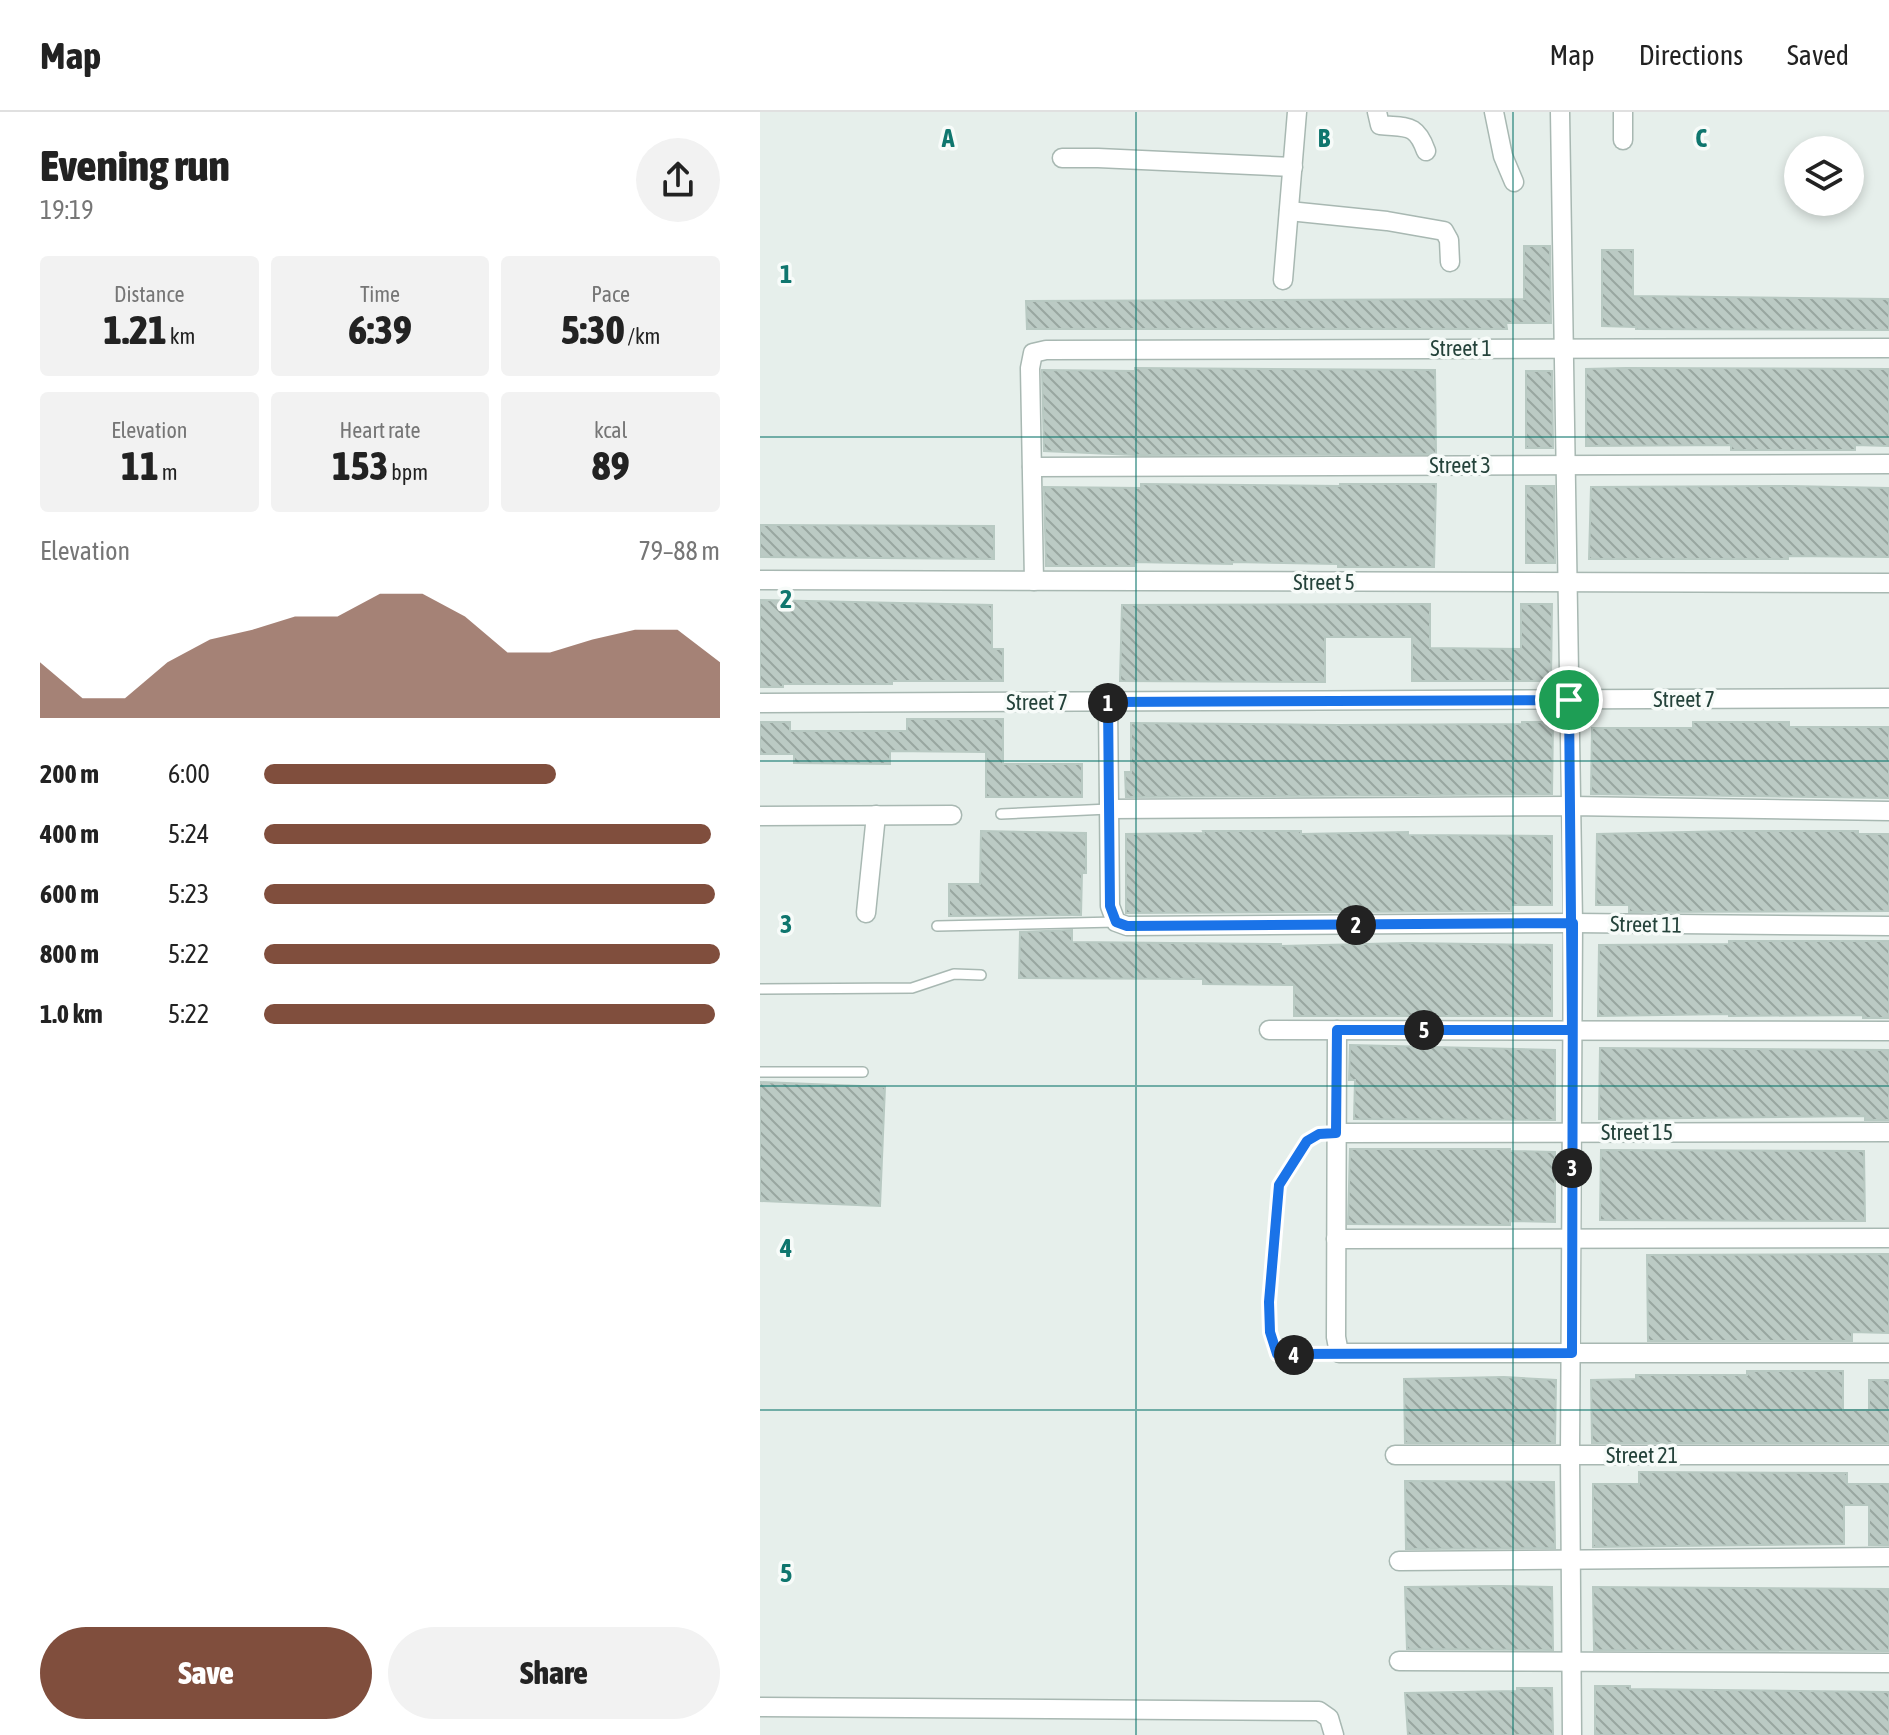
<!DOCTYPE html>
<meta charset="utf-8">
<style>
:root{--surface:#fff;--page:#f2f2f2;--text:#222;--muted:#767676;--line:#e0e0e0;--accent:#804e3d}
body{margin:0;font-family:"Asap Condensed",sans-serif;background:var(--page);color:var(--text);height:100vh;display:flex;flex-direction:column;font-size:30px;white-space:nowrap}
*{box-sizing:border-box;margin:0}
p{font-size:26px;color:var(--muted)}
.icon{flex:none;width:44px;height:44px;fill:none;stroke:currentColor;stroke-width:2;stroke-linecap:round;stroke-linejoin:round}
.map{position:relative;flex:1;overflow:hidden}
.details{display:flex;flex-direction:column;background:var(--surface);width:760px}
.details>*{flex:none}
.tools{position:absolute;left:1024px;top:24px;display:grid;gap:16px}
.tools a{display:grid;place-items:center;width:80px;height:80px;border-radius:50%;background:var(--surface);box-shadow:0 4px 12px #0003;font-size:40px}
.pin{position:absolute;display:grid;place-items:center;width:68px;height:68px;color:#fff;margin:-34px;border:4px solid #fff;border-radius:50%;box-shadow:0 2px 8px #0007}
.km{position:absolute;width:40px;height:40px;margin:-20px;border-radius:50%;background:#222;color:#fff;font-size:22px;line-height:40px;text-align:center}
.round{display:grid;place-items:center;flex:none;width:84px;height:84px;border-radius:42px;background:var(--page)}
.overview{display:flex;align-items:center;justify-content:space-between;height:136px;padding:0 40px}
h1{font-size:44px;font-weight:800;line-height:60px}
.figures{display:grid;grid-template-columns:repeat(3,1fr);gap:12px;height:136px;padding:8px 40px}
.figures div{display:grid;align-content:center;border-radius:8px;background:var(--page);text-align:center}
.figures b{font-size:40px;font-weight:800}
.figures small{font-size:22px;font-weight:400}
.figures p{font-size:22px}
.chart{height:224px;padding:16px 40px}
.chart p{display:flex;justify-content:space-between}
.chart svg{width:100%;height:144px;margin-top:8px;fill:var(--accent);opacity:.7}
.primary-button{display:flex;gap:16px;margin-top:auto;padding:16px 40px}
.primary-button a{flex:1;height:92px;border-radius:48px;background:var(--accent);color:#fff;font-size:32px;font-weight:800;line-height:92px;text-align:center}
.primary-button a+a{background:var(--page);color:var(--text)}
ul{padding:0 40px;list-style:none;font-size:26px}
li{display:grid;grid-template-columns:128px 96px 1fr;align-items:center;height:60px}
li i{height:20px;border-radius:10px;background:var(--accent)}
header{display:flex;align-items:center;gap:48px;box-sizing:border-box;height:112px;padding:0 40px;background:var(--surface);border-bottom:2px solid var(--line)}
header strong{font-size:38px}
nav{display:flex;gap:44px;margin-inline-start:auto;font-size:28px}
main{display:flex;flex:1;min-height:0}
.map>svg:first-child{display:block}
.building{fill:url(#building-back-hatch);stroke:#b8c9c2;stroke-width:2}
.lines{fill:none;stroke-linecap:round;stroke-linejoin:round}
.service-casing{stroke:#a8b8b2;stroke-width:12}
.minor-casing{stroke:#a8b8b2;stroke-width:21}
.service{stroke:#fff;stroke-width:9}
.minor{stroke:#fff;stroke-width:18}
.route-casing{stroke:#fff;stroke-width:16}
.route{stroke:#1a73e8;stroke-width:10}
.grid{fill:none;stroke:#0f766e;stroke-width:2;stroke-opacity:0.55}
.labels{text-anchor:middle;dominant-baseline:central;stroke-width:7;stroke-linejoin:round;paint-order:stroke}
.street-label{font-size:22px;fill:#24423a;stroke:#f7fbf9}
.grid-label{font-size:26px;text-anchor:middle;font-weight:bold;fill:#0f766e;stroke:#f7fbf9;stroke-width:7;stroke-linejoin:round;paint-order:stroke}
</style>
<header>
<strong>Map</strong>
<nav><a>Map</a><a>Directions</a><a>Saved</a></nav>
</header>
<main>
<section class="details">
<div class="overview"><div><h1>Evening run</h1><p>19:19</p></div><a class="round"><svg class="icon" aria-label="share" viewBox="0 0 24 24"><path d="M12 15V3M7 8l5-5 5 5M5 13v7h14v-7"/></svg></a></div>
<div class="figures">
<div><p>Distance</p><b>1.21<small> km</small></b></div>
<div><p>Time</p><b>6:39</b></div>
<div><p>Pace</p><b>5:30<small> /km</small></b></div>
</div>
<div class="figures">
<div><p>Elevation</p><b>11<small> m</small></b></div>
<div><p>Heart rate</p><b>153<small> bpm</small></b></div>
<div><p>kcal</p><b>89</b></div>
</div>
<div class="chart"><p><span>Elevation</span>79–88 m</p>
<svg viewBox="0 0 160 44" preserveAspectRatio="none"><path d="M0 44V27L10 38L20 38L30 27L40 20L50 17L60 13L70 13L80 6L90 6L100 13L110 24L120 24L130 20L140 17L150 17L160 27V44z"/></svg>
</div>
<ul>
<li><b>200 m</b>6:00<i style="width:64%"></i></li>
<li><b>400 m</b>5:24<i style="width:98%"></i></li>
<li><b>600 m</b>5:23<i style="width:99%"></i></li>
<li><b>800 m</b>5:22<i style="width:100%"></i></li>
<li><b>1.0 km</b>5:22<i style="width:99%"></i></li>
</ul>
<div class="primary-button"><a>Save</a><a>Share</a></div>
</section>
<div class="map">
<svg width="1129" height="1623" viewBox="0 0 1129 1623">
<defs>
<pattern id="building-back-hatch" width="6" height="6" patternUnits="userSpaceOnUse" patternTransform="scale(2)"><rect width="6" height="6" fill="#bbcac4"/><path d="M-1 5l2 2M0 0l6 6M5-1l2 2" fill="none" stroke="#98a6a0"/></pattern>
</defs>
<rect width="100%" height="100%" fill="#e6efeb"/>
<!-- building -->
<g class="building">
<path d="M764,134H790L791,211H746L747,217H267L266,189L764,187Z"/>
<path d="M842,138H873V184L1129,187V218L876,217V215L842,214Z"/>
<path d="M375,256L675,258L676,342L376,343L284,339L282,258L375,259Z"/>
<path d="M866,256L1129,257V334L1095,333V338H971V333L826,334V257Z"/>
<path d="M766,259H792L793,336H766Z"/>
<path d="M381,372L580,374V372H676L674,455H578V452L472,450V452L374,450V454H286L284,375L381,376Z"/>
<path d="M766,374H794L795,451H766Z"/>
<path d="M1029,374L1129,376V445L1028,444V447H829L831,375Z"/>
<path d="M0,413L234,414V447L0,445Z"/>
<path d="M0,488L232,493V537H243V569H132V572H23V575H0Z"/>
<path d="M670,492V536L761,537V492H792L791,569H652V525H565V570L360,569L362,493Z"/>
<path d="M147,607H243V652H322V685H226V640L130,639V652L34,651V642H0V610H30V619H147Z"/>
<path d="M762,610H793L792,682L366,685L365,660H371V611L578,613L762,612Z"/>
<path d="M933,610H1029V615H1129V686L831,682L832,616H933Z"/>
<path d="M221,719L326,721V761H322L321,803L189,804V772H220Z"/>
<path d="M443,719H541V722L648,720V723L792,724V793H751V799L366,801V722L444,721Z"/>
<path d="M974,719H1098V722H1129V799L869,800V793H836L837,722Z"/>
<path d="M312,818V830L521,832V834L647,831L792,833V904H534V873L443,872V867L259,866L260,820Z"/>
<path d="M969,829H1129V906H1103V903L969,904V902L838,904L839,833L969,832Z"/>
<path d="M590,933L795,938V1008L594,1007L595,968H589Z"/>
<path d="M840,936L1129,938V1008H1105V1004L839,1007Z"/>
<path d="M0,970L125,975L120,1094L0,1089Z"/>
<path d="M590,1037H750V1039L795,1040V1110L750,1109V1113L588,1112Z"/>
<path d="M841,1038L1104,1039L1105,1109L840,1108Z"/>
<path d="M1129,1142V1221L1092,1220V1229H888L887,1143Z"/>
<path d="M987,1259H1083V1298H1109V1268H1129V1331H832L831,1268L876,1267V1263H987Z"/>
<path d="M744,1265L796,1268L795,1331H645L644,1267Z"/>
<path d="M879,1360L1087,1361V1372H1129V1433H1109V1393H1084V1432L833,1435V1372H879Z"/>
<path d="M645,1369L794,1370L795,1436L646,1437Z"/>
<path d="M740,1474L792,1475L793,1538L647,1537L645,1475Z"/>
<path d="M833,1475L1129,1477V1539L834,1538Z"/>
<path d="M835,1574H870V1577L1129,1580V1623H835Z"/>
<path d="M757,1576H792L793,1623H648L645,1581L757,1579Z"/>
</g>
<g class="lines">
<defs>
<g id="service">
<path d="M241,702L349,697"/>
<path d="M177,814L356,810"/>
<path d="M0,877L152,876L194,862L221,863"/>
<path d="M0,960H103"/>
<path d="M576,1021L559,1022L547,1029L519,1073L509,1190L510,1220L517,1242L579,1241"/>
</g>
<g id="minor">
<path d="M617,0L620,13C647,16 656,11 666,39"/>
<path d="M734,0L743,44L754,70"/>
<path d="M800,0L813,811L810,1343L812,1623"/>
<path d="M863,0V28"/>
<path d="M302,46H338L533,55"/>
<path d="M529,99L627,109L684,119L689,128L690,150"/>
<path d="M523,168L537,0"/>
<path d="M272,355L1129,352"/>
<path d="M0,468L1129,471"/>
<path d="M274,469L270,256L273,241L286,238L1129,236"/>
<path d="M348,590L350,794L356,810L367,814L813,811L1129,814"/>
<path d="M0,591L1129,586"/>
<path d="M349,697L811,694L1129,699"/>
<path d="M0,704L192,703"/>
<path d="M106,801L116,703"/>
<path d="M509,918L1129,919"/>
<path d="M577,918L576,1225L579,1241H1129"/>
<path d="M576,1021L1129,1020"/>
<path d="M576,1127L1129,1126"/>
<path d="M635,1343H1129"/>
<path d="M639,1449L1129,1445"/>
<path d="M639,1549L1129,1551"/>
<path d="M0,1595L559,1599L569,1606L574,1623"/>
</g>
</defs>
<!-- service casing -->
<use href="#service" class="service-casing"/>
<!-- minor casing -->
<use href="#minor" class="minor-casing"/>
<!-- service -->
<use href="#service" class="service"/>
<!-- minor -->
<use href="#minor" class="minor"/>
</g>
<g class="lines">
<defs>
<path id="route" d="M809,588L348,590L350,794L356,810L367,814L813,811C812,955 812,1098 812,1241L517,1242L510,1220L509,1190L519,1073L547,1029L559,1022L576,1021L577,918H812L809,588"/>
</defs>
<!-- route casing -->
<use href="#route" class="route-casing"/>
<!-- route -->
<use href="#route" class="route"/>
</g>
<!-- grid -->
<path class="grid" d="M376,0V1623M753,0V1623M0,325H1129M0,649H1129M0,974H1129M0,1298H1129"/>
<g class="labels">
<!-- street labels -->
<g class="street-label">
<text x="701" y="236">Street 1</text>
<text x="700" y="353">Street 3</text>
<text x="564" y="470">Street 5</text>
<text x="924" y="587">Street 7</text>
<text x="277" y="590">Street 7</text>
<text transform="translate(886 812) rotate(1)">Street 11</text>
<text x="877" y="1020">Street 15</text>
<text x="882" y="1343">Street 21</text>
</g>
</g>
<g class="grid-label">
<text x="188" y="35">A</text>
<text x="564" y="35">B</text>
<text x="941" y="35">C</text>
<text x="26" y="171">1</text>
<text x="26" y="496">2</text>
<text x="26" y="821">3</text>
<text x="26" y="1145">4</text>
<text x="26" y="1470">5</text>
</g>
</svg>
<div class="tools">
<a><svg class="icon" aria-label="layers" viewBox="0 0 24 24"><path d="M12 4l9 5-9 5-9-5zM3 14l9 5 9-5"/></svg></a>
</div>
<div class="pin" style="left:809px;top:588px;background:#1e9e55"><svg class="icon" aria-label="arrive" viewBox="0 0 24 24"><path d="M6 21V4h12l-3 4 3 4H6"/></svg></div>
<b class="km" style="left:348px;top:591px">1</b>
<b class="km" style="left:596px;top:813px">2</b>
<b class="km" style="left:812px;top:1056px">3</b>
<b class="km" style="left:534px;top:1243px">4</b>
<b class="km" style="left:664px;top:918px">5</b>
</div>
</main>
